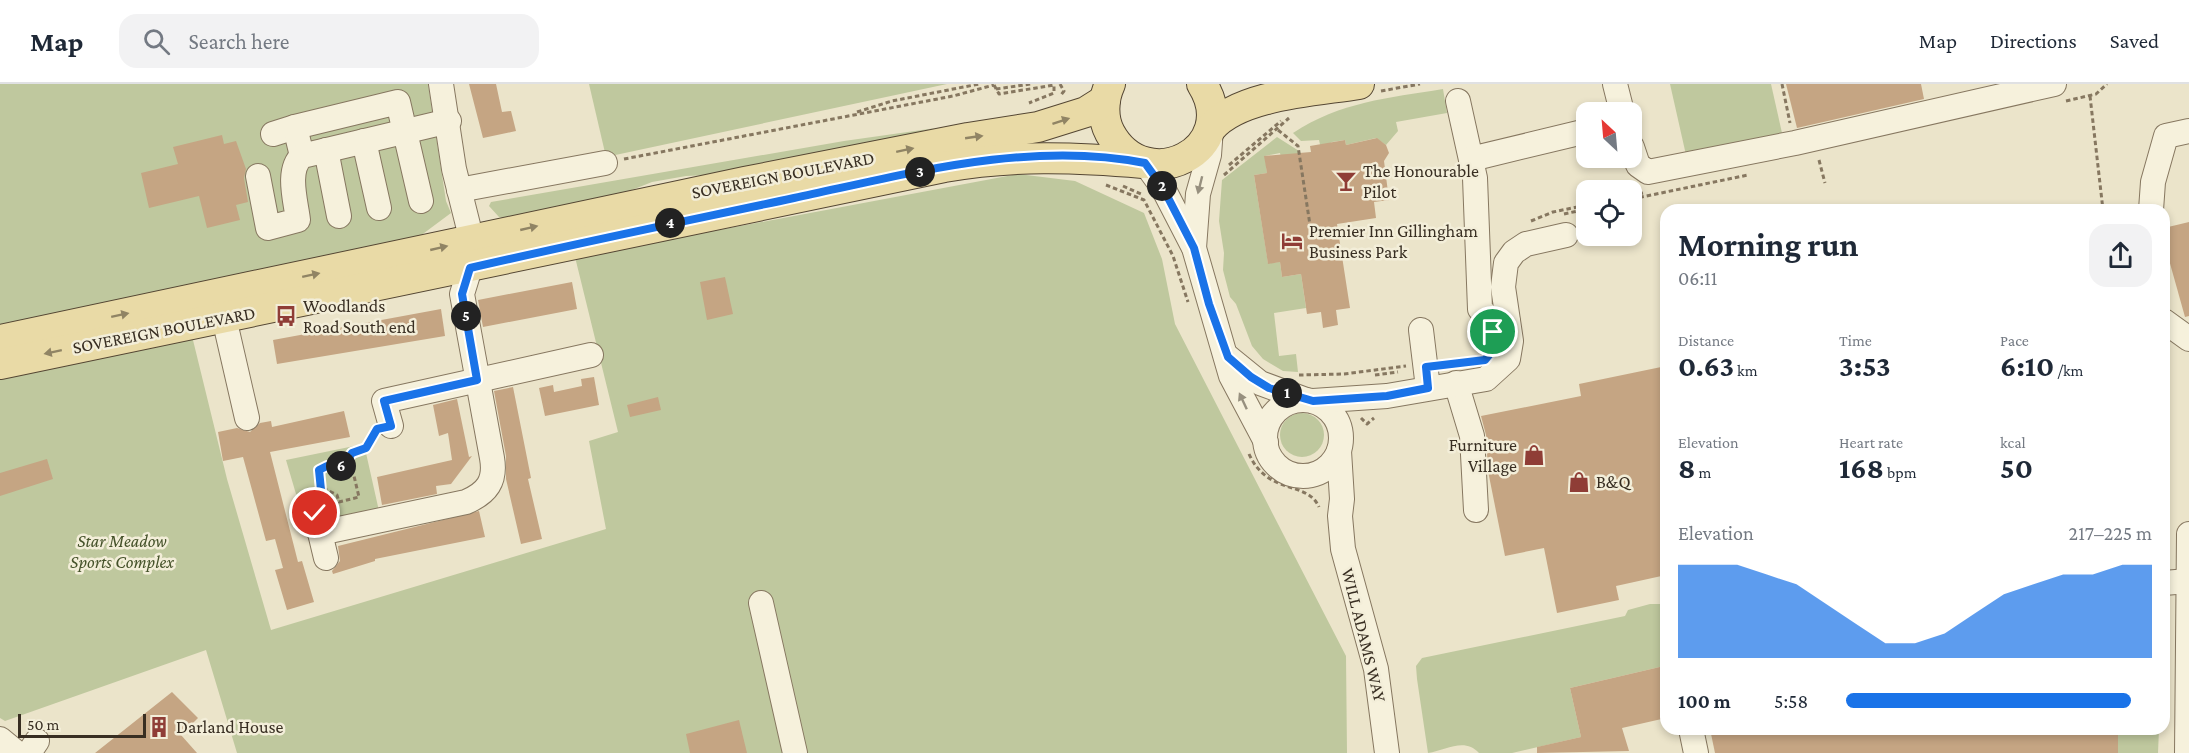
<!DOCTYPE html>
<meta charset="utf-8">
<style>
:root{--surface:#fff;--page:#f2f2f3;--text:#1f2937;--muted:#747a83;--line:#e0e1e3;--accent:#1a73e8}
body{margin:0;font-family:"Crimson Pro",serif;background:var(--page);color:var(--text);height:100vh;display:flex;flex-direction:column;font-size:22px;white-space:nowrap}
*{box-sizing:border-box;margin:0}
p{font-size:20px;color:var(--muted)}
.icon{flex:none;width:33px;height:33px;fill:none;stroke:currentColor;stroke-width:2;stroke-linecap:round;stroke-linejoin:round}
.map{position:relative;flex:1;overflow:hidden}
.details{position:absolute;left:1660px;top:120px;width:510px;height:531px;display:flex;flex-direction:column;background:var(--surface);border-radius:18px;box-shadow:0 3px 9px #0003}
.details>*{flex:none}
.needle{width:39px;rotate:334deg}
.fabs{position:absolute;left:1576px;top:18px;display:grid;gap:12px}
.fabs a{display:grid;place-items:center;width:66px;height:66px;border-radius:12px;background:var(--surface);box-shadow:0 3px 9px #0003;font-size:30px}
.scale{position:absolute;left:18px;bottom:15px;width:128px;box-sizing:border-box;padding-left:6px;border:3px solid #382e22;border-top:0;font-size:16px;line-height:21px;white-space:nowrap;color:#382e22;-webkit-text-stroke:4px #f3eed9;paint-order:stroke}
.pin{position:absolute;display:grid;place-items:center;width:51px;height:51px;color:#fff;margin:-26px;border:3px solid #fff;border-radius:50%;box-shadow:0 2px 6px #0007}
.km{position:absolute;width:30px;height:30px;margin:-15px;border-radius:50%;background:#222;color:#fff;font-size:16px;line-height:30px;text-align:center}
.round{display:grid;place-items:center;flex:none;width:63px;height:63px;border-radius:18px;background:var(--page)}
.headline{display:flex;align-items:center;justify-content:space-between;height:102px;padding:0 18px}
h1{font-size:33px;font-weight:700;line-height:45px}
.stats{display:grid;grid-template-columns:repeat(3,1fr);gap:9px;height:102px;padding:6px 18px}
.stats div{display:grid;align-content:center}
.stats b{font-size:30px;font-weight:700}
.stats small{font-size:16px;font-weight:400}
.stats p{font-size:16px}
.chart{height:168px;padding:12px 18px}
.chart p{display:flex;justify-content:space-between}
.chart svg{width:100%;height:108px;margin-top:6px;fill:var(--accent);opacity:.7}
ul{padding:0 18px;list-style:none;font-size:20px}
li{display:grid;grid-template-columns:96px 72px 1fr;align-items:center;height:45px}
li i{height:15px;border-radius:8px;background:var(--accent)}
header{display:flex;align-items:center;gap:36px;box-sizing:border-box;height:84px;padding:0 30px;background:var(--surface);border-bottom:2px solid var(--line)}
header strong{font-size:28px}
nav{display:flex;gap:33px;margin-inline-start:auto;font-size:21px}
.search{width:420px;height:54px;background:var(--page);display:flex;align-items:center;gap:15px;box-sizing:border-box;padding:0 21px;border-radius:18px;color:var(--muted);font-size:22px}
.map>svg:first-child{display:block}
.green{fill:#bfc89e}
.building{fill:#c5a583}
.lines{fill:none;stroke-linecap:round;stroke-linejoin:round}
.minor-casing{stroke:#867760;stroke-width:26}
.major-casing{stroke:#544633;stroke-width:32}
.path{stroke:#867760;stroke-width:3;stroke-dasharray:4.5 3;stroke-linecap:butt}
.minor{stroke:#f6f1dc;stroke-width:24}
.major{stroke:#e9daa6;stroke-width:30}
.oneway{fill:#908464}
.oneway2{fill:#97907f}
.route-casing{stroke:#fff;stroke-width:12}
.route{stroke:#1a73e8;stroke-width:8}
.labels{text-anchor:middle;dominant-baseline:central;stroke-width:5;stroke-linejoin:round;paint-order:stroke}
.poi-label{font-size:18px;fill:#382e22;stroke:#f3eed9;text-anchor:start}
.street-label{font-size:18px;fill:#382e22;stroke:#f3eed9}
.park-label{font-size:18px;font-style:italic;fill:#45522a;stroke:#f3eed9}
</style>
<header>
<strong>Map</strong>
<div class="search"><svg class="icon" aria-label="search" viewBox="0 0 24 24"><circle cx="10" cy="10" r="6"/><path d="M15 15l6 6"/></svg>Search here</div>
<nav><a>Map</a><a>Directions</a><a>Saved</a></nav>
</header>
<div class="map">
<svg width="2189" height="669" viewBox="0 0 2189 669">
<rect width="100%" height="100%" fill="#ebe4ca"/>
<!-- green -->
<g class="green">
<path d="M0,0H428L446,117L451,129L412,158L0,243Z"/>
<path d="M589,0H947L606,73Z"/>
<path d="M1670,0H1771L1782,49L1686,71Z"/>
<path d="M1443,5L1447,29L1396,38L1398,47L1386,61L1376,54L1346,61L1345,56L1332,58L1321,65L1319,56L1301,57L1293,49C1340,18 1388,14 1443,5Z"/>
<path d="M936,44L733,90L686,92L652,98L609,115L511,136L499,133L489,122L491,118L844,57Z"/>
<path d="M1277,53L1299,67L1301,85L1284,87L1280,69L1265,72L1267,89L1254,91L1268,179L1280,178L1282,193L1301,190L1306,224L1274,229L1279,272L1296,270L1298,288L1283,287L1263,275L1252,262L1236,220L1230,213L1223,186L1224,169L1219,137L1222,96Z"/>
<path d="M1018,90L1075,97L1144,129L1162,175L1175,240L1346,572L1347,669H237L206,566L5,637L0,634V294L192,252L227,395L271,546L606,445L589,357L618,348L575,173Z"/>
<circle cx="1302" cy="351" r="22"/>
<path d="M364,360L379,427L333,435L324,422L301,427L286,376Z"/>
<path d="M1650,520H1660L1664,582L1570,604L1581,653L1512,669H1479C1465,653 1446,666 1428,669L1417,595L1416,582L1422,574L1625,532L1628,526Z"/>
<path d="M2118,645H2159L2158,669H2118Z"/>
</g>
<!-- building -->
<g class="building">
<path d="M469,0H496L502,28L511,27L516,47L483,54Z"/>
<path d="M1786,0H1921L1924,15L1797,44Z"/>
<path d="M222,51L224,60L236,57L246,85L244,94L248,118L236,121L240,136L207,144L199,112L149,124L141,89L178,80L173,63Z"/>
<path d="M1377,54L1386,61L1389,69L1384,77L1389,116L1374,118L1376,134L1337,140L1350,224L1336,226L1338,241L1323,244L1321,228L1307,230L1301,190L1282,193L1280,178L1268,180L1254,91L1267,89L1264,72L1311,68L1310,62L1345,56L1346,61Z"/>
<path d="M2189,138V232L2185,233L2164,158V144Z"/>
<path d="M725,193L733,230L707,236L700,198Z"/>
<path d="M572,198L577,225L483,243L478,216Z"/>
<path d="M441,225L445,252L277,280L273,256Z"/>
<path d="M1666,282V491L1616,502L1619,516L1557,529L1544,464L1505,472L1488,387L1486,351L1481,332L1581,312L1579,300Z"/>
<path d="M594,293L599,321L545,332L539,304L553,301L554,308L582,302L581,295Z"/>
<path d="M513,303L531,394L528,395L542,455L521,460L506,395V372L494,307Z"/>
<path d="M658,313L661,326L630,333L627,321Z"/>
<path d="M457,315L469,373L472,372L451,400L436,402L437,410L382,421L377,393L452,376L448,349L439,352L433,321Z"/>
<path d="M344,327L350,353L270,368L298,478L302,477L314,518L287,526L275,486L283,484L275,455L266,457L243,373L223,377L218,348L237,344L250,348L260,339L271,337L272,343Z"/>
<path d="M47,375L53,395L0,412V389Z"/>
<path d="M479,427L485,453L375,475V477L333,490L332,487L340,477L338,462Z"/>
<path d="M1664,582L1666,634L1622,644L1629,667L1537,669V663L1581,653L1570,604Z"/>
<path d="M172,608L198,634L181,651L197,669H95Z"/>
<path d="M739,636L747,669H690L686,650Z"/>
<path d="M1710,645H2118V669H1715Z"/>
</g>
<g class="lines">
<defs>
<g id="minor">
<path d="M1615,0L1622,28"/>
<path d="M1458,17L1475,94L1480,225L1492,237L1508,238"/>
<path d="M273,50L295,43"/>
<path d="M364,57L379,124"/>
<path d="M1632,63L1638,81L1648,88L1795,59L2054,0"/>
<path d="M326,66L339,132"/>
<path d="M302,72L295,43L398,18L421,117"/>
<path d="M1471,75L1587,47"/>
<path d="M1145,79L1163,104L1194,164L1231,292L1266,358"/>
<path d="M258,92L268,144L298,136C296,118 286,86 302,72L449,37"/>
<path d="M459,106L605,79"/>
<path d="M2151,126L2153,98L2166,52L2189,47"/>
<path d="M1194,164L1198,110L1209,71L1211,44"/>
<path d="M224,234L247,334"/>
<path d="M2164,237L2189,255"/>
<path d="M1421,246L1428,304"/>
<path d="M1228,273L1260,299L1306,316"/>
<path d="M1456,299L1472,352L1476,426"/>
<circle cx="1303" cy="354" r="38"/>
<path d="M1313,317L1387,312L1486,295L1508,275L1511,257L1503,203L1506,179L1514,168L1526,160L1566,151"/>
<path d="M391,342L384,317L591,271"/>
<path d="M1339,367L1342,415L1340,432L1343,465L1376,585L1387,669"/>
<path d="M315,428L326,474"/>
<path d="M320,449L466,418C487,409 496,397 492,374L462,210L470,184L472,157L454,85L441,0"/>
<path d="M2164,499L2188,497"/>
<path d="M761,519L795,669"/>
<path d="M1691,645L1696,669"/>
<path d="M0,655L17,669"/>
<path d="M29,669L37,657"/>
<path d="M2187,669L2189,450"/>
</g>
<g id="major">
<path d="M1110,0C1103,15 1102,34 1110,49C1146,115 1243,65 1202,0"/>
<path d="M1211,44C1240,10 1317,7 1359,0"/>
<path d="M0,256L745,98L968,54L1038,43L1086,28L1105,16"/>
<path d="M0,280L944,83C1013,71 1074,73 1143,79"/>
</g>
</defs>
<!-- minor casing -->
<use href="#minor" class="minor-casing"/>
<!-- major casing -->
<use href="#major" class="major-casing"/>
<!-- path -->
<g class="path">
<path d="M1060,0L1064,7L1061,11"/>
<path d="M1782,0L1790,39"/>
<path d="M994,1L999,10L1054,1V9L1029,19"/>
<path d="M996,5L1031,0"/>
<path d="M1381,7L1420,0"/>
<path d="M2090,12L2103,126"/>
<path d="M2066,17L2096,10L2107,0"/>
<path d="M857,28L892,17L979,0"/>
<path d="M1278,46L1298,62L1310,141L1312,147L1318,148"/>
<path d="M624,75L953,12L994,1"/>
<path d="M1819,76L1825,99"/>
<path d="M1229,81L1281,37"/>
<path d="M1224,91L1289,34"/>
<path d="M1106,101L1144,116L1173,172L1188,218"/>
<path d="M1123,102L1141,110"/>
<path d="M1632,111L1643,109"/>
<path d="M1632,115L1748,91"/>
<path d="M1564,130L1587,125"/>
<path d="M1531,137L1553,128L1587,121"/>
<path d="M1299,291L1344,290L1406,282"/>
<path d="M1375,291L1398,288"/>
<path d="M1361,334L1367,340L1374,334"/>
<path d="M1249,370C1268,412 1307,396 1319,423"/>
<path d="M323,404L337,411L339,418L359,413L354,392L343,382"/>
<path d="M321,409L319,386L327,382H343L352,369L365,364L373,351"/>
</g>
<!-- minor -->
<use href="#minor" class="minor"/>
<!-- major -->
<use href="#major" class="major"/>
</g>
<!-- one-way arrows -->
<defs><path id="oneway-solid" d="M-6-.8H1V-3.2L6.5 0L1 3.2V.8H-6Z" transform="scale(1.5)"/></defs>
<g class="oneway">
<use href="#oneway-solid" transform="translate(1061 37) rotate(-18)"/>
<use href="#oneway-solid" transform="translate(974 53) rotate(-8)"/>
<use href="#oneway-solid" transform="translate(905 66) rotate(-12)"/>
<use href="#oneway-solid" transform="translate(529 144) rotate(-13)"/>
<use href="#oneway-solid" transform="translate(439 164) rotate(-13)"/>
<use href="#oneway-solid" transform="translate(311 191) rotate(-12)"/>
<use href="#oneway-solid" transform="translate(120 231) rotate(-12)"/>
<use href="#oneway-solid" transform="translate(53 268) rotate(168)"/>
</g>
<g class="oneway2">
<use href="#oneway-solid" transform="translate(1200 101) rotate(104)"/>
<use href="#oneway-solid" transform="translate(1243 317) rotate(-115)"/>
</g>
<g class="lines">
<defs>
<path id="route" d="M315,429L323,426L319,386L327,382H343L352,369L366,364L377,345L391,342L384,317L477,296L462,210L470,184C578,159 686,137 794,114C908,90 1029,56 1145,79L1163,104L1194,164L1209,220L1228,273L1251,293L1269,304L1313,317L1387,312L1428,304L1426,283L1485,276L1493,266V248"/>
</defs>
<!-- route casing -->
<use href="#route" class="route-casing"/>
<!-- route -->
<use href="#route" class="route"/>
</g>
<!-- icons -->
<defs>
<symbol id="bar-bare" viewBox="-9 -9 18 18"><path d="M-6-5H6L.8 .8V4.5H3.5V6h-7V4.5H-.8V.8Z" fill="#8f3d36" stroke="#f3eed9" stroke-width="2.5" paint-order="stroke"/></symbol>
<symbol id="hotel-bare" viewBox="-9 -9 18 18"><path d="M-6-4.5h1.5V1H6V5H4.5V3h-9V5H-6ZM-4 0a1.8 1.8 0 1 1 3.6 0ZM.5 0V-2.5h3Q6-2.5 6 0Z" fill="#8f3d36" stroke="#f3eed9" stroke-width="2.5" paint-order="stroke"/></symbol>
<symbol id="bus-bare" viewBox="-9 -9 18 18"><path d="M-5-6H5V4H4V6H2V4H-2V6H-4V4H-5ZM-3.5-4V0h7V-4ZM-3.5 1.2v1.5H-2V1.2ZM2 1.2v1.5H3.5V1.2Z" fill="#8f3d36" stroke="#f3eed9" stroke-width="2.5" paint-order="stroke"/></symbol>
<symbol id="shop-bare" viewBox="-9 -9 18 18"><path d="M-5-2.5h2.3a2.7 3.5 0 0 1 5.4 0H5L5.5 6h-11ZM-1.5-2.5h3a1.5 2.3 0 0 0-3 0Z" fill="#8f3d36" stroke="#f3eed9" stroke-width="2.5" paint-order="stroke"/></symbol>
<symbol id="building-bare" viewBox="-9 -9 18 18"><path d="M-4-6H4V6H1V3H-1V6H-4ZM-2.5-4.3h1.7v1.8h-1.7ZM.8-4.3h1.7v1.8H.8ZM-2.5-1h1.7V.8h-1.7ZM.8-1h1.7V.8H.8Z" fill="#8f3d36" stroke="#f3eed9" stroke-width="2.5" paint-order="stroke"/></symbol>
</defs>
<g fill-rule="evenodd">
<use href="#bar-bare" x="1331" y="82" width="30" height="30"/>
<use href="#hotel-bare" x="1277" y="142" width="30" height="30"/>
<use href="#bus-bare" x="271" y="217" width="30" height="30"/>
<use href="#shop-bare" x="1519" y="356" width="30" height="30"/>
<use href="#shop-bare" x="1564" y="383" width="30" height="30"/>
<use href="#building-bare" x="144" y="628" width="30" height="30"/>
</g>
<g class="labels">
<!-- poi labels -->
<g class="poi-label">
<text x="1363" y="87">The Honourable<tspan x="1363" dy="21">Pilot</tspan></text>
<text x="1309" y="147">Premier Inn Gillingham<tspan x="1309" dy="21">Business Park</tspan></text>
<text x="303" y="222">Woodlands<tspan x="303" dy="21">Road South end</tspan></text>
<text x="1517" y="361" text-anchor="end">Furniture<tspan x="1517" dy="21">Village</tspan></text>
<text x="1596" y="398">B&amp;Q</text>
<text x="176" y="643">Darland House</text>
</g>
<!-- street labels -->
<g class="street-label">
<text transform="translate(783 91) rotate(-11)">SOVEREIGN BOULEVARD</text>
<text transform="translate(164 246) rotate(-11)">SOVEREIGN BOULEVARD</text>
<text transform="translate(1364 551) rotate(76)">WILL ADAMS WAY</text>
</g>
<!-- park labels -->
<g class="park-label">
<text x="122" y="457">Star Meadow<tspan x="122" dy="21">Sports Complex</tspan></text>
</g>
</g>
</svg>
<div class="fabs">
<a><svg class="needle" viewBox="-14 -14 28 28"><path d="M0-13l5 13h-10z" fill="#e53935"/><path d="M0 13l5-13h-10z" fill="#747a83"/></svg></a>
<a><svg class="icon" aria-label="locate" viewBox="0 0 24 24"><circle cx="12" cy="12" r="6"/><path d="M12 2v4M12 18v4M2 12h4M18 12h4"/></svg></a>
</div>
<div class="scale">50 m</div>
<div class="pin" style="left:1493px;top:248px;background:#1e9e55"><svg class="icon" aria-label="arrive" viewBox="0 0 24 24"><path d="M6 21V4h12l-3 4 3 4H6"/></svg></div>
<div class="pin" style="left:315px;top:429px;background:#d93025"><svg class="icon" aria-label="check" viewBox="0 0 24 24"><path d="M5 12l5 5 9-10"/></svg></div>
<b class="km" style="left:1287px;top:309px">1</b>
<b class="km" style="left:1162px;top:102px">2</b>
<b class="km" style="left:920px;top:88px">3</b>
<b class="km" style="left:670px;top:139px">4</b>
<b class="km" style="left:466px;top:232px">5</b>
<b class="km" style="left:341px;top:382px">6</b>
<section class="details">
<div class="headline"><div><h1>Morning run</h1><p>06:11</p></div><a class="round"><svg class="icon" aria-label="share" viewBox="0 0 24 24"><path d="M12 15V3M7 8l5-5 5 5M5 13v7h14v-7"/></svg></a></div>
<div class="stats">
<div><p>Distance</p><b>0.63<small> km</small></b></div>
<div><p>Time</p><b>3:53</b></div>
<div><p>Pace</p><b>6:10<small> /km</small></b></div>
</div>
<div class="stats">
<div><p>Elevation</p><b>8<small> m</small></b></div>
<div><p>Heart rate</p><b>168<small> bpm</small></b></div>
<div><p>kcal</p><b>50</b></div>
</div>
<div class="chart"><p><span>Elevation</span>217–225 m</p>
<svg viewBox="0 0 160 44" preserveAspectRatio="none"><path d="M0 44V6L10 6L20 6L30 10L40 14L50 22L60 30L70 38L80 38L90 34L100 26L110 18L120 14L130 10L140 10L150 6L160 6V44z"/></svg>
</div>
<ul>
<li><b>100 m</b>5:58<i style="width:93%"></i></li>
</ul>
</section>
</div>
